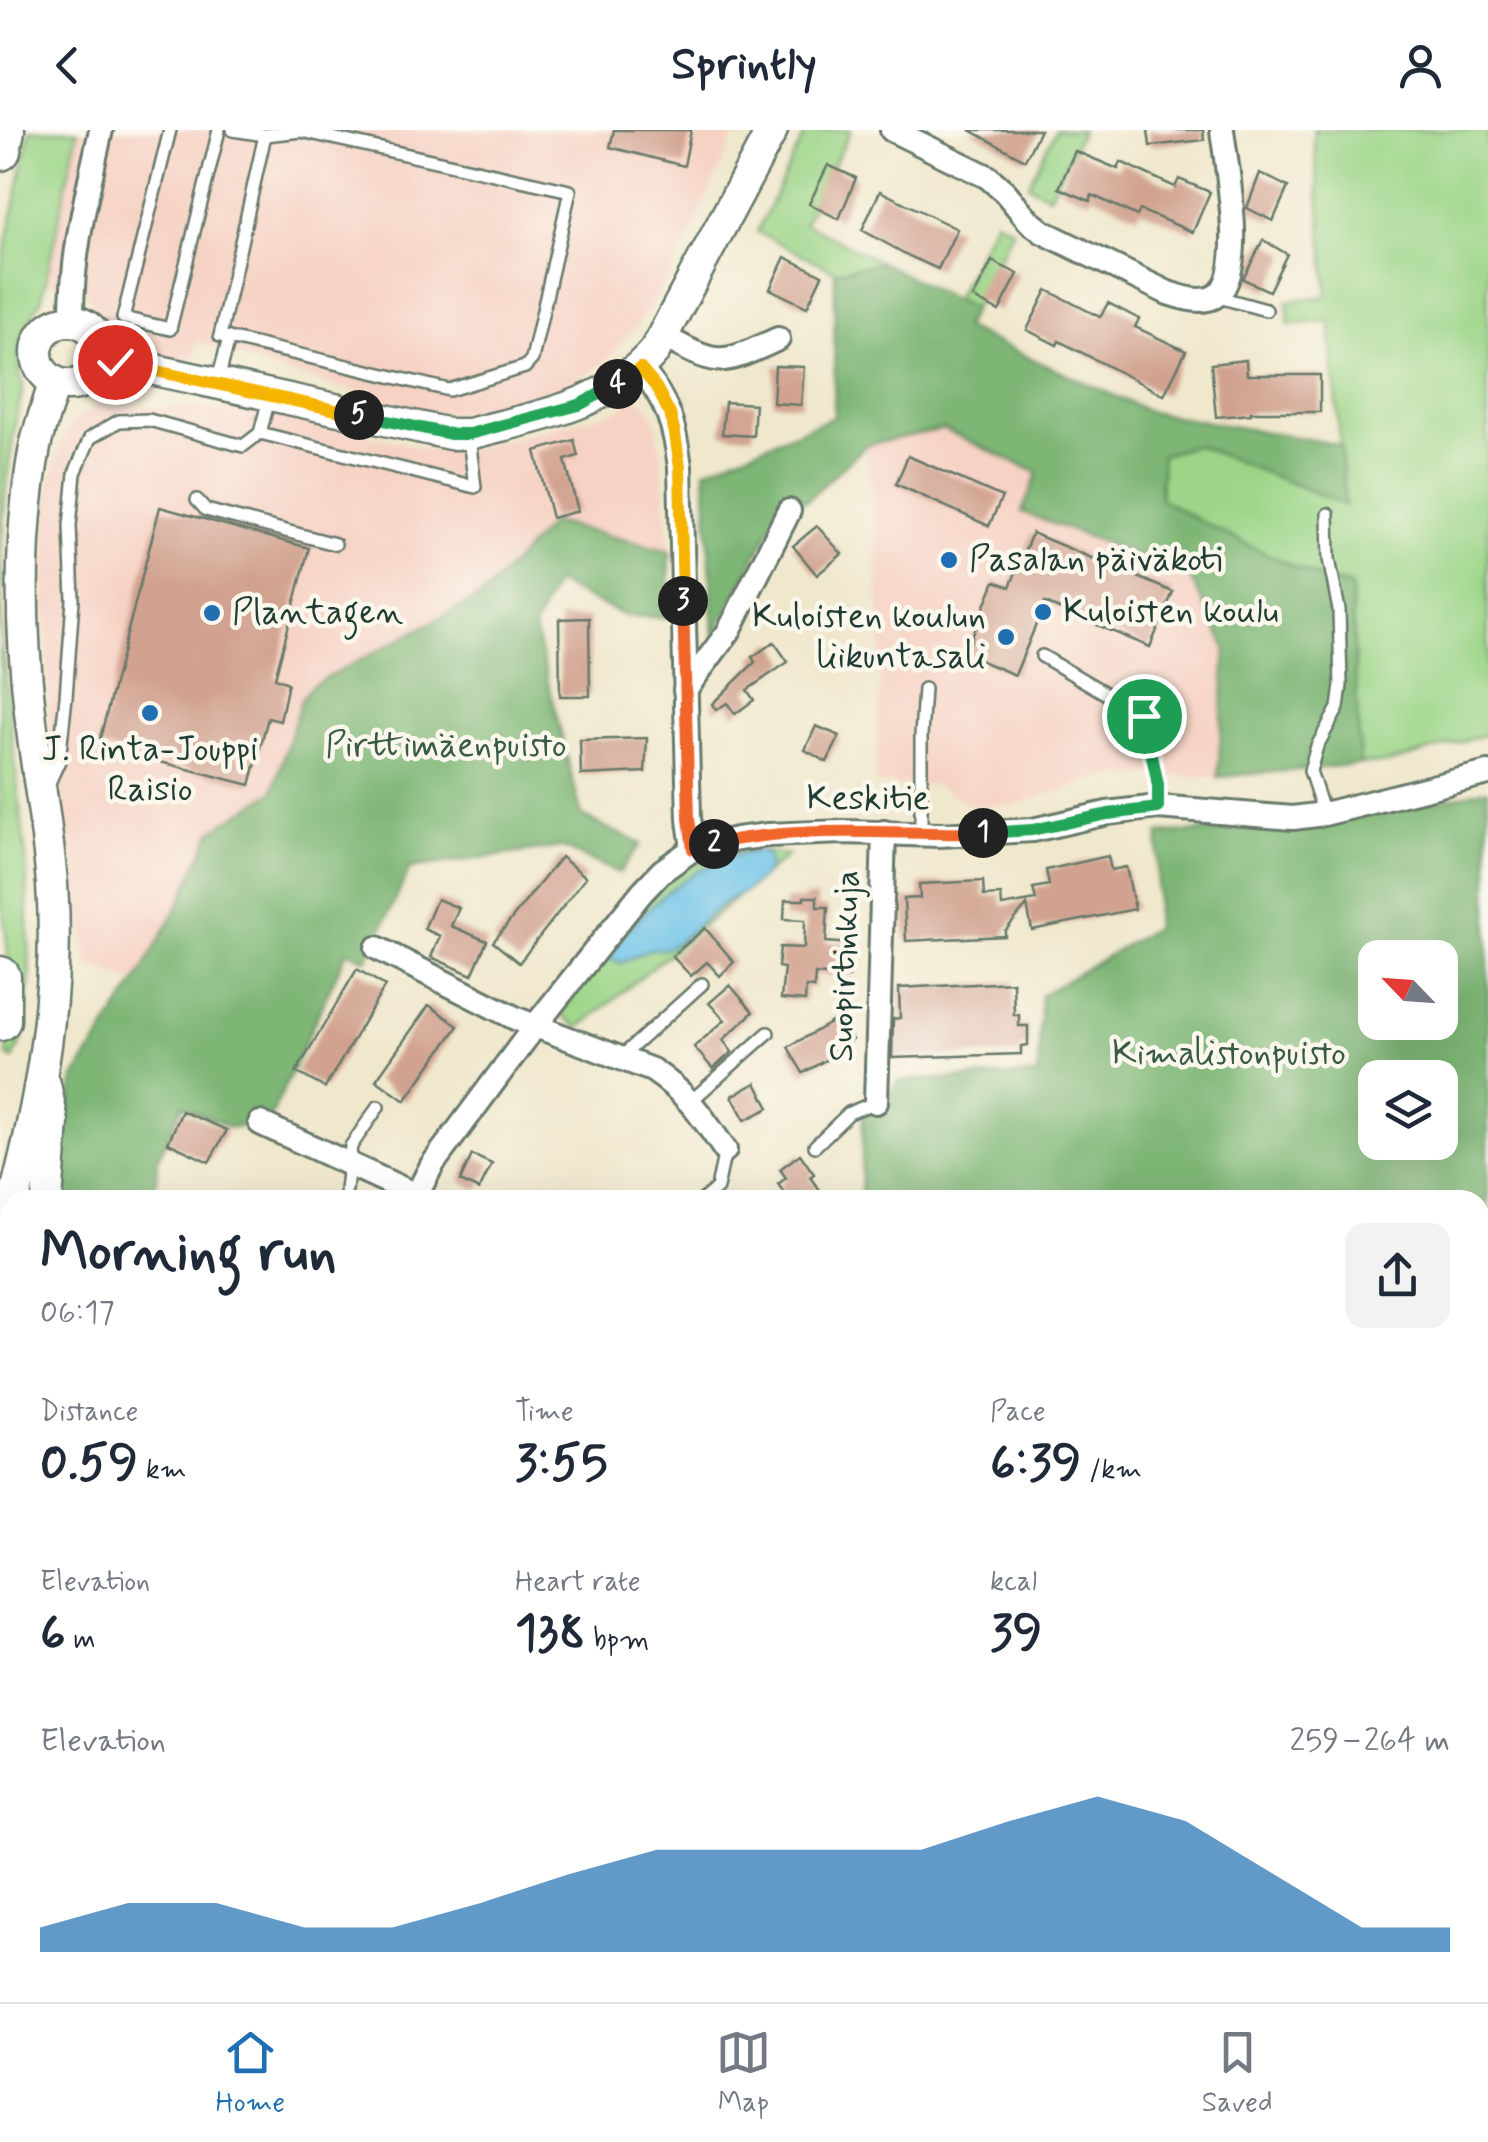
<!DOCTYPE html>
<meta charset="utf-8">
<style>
:root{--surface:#fff;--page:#f2f2f3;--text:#1f2937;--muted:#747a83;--line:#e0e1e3;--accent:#1f6fb2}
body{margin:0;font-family:Mynerve,sans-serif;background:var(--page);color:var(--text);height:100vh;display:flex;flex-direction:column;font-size:38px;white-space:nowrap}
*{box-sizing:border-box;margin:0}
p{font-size:32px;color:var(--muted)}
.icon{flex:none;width:55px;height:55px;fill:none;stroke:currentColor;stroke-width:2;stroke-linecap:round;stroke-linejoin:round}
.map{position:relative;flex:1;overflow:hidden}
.details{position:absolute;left:0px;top:1060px;width:1490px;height:812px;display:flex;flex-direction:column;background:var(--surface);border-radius:30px 30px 0 0;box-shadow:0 10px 40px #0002}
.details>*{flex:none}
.needle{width:65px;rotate:295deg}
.tools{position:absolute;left:1358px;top:810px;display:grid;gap:20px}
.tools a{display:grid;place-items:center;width:100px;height:100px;border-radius:20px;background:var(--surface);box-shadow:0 10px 40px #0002;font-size:50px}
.pin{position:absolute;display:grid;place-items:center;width:85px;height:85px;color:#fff;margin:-42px;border:5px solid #fff;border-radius:50%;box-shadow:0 2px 10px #0007}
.km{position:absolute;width:50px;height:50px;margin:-25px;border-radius:50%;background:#222;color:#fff;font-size:28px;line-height:50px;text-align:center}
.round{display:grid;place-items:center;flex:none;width:105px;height:105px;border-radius:20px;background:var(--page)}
.overview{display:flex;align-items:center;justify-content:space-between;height:170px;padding:0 40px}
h1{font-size:55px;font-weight:700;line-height:75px}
.figures{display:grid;grid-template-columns:repeat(3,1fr);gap:15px;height:170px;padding:10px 40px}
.figures div{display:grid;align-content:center}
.figures b{font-size:50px;font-weight:700}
.figures small{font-size:28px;font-weight:400}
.figures p{font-size:28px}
.chart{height:280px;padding:20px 40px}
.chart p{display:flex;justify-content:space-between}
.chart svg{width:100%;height:180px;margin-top:10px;fill:var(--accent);opacity:.7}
header{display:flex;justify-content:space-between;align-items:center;height:130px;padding:0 40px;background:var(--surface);font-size:45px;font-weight:700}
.tab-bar{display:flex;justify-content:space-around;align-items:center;height:140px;border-top:2px solid var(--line);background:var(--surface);font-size:28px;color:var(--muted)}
.tab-bar a{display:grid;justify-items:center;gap:5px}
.tab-bar .selected{color:var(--accent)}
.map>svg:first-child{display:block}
.built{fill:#f6d2c4}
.green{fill:#9cd588;stroke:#5e895e;stroke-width:2.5}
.forest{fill:#7db674;stroke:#4e7a54;stroke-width:2.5;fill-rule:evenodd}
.water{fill:#6cc3e9;stroke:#46808e;stroke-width:2.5}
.building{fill:#d1a290}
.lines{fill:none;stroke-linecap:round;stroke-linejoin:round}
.lane-casing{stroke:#68796a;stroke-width:16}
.street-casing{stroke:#68796a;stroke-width:28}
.secondary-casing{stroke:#68796a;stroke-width:35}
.highway-casing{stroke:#68796a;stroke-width:45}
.lane{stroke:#fff;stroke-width:11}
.street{stroke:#fff;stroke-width:22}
.secondary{stroke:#fff;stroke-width:30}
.highway{stroke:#fff;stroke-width:40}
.split-1-casing{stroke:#fff;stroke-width:20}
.split-2-casing{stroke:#fff;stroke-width:20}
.split-3-casing{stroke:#fff;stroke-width:20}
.split-4-casing{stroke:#fff;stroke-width:20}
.split-5-casing{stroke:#fff;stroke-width:20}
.split-6-casing{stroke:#fff;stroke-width:20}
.split-1{stroke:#22a559;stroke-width:12}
.split-2{stroke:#f0652b;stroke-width:12}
.split-3{stroke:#f0652b;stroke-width:12}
.split-4{stroke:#f5b400;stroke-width:12}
.split-5{stroke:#22a559;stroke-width:12}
.split-6{stroke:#f5b400;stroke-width:12}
.poi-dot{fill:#1f6fb2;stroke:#fbf7ec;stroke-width:4}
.labels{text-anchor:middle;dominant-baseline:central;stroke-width:9;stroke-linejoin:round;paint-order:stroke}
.poi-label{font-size:35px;fill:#1f3d34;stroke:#fbf7ec;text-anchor:start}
.park-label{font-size:35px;fill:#385b45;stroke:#fbf7ec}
.street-label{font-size:35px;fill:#1f3d34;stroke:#fbf7ec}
</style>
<header><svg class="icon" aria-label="back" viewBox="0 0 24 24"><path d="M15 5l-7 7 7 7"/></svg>Sprintly<svg class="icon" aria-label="person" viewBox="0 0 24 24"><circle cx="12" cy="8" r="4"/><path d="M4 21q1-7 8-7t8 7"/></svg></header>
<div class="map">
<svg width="1488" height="1872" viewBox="0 0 1488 1872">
<rect width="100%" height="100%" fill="#fbf7ec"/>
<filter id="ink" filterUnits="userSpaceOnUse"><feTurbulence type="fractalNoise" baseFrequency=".01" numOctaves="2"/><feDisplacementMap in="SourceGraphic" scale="20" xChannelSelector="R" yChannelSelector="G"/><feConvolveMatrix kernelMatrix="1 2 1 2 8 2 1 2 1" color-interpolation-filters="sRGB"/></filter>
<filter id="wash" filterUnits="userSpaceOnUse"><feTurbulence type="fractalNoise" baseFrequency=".0048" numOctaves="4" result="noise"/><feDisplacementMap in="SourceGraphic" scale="40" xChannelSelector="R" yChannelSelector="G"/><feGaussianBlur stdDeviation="2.25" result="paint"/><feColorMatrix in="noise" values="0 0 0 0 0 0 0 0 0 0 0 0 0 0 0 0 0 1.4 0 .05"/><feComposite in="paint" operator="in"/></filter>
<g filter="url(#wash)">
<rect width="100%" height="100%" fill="#f0e8cd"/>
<!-- built -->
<g class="built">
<path d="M78,0H737L679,130L637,196L605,232L581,248L543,263L474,281L437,283L275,240L197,211L191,236L116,217L96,184L86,161L47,152Z"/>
<path d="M634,267L648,275L658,299L670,421L552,392L483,465L311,556L301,570L273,662L212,701L181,770L137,851L89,837L48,582L44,440L49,354L62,312L73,293L97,275L269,281L431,320L453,322L474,318L620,280Z"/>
<path d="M943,299L1038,344L1023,382L1189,445L1226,518L1218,647L1110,645L1014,675L970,676L935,655L876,654L881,519L874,375L866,315Z"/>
<path d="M10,1247V1619L0,1620V1248Z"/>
<path d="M339,1863H484L469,1872H344Z"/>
</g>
<!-- green -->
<g class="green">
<path d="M30,0H78L42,168L29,191L18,217L23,259L16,289L7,347L1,416L2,520L26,728L30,847L21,913L13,929L7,925C13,871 10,819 0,766V146Z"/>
<path d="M807,0H851L804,93L882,133L835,141L757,102Z"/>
<path d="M1056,0H1082L1049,66L1028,55Z"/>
<path d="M1313,0H1488V604L1388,633L1360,634L1351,456C1323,451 1297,438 1271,426C1233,408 1196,390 1160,369L1162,325L1196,315L1345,374L1330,191L1289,195L1287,171L1328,166Z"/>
<path d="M995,90L1013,99L973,179L955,169Z"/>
<path d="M747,719L788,725L579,898L560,884C592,840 644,755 695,734C711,728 730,724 747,719Z"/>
</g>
<!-- forest -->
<g class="forest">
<path d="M882,133L973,179L964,198L1150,282L1341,315L1345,375L1196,315L1162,325L1160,368C1196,390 1233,408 1271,426C1297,438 1323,451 1351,456L1360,634L1218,647L1226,518L1189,445L1022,382L1038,343L943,299L866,315L807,370L783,374L714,507L705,340L834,287L835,141Z"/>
<path d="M552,392L670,421L668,487L625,486L555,453L534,497L582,686L641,714L619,743L561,717L410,738L367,830L347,821L269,991L231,998L182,975L158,1028L154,1070H55L57,1037L74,949L137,851L181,770L212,701L273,662L301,570L311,556L483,465Z"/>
<path d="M1488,659V1621L1480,1623V1070H861L863,979H876L900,951L1038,945L1041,865L1155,798L1159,704L1295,695L1389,682ZM1375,828H1440V892H1375ZM1375,948H1440V1012H1375Z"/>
<path d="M1480,1637L1488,1680V1872H1474L1457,1863L1480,1862Z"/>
</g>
<!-- water -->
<path class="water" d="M759,721L768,726L769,736L764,746L745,762L730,769L714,781L679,811L665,819H650L621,833L605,826C646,777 692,729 759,721Z"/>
<g id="blocks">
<!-- building -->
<g class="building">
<path d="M614,0H691L684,36L610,17Z"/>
<path d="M970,0H1040L1025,30Z"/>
<path d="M1148,0H1203L1204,10L1150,16Z"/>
<path d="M1075,21L1118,39L1121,32L1175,57L1179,49L1210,62L1193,102L1140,80L1137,86L1092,65L1090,71L1059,58Z"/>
<path d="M828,35L856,48L839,89L809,74Z"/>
<path d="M1260,43L1288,57L1273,91L1247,78Z"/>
<path d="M880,61L957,99L938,139L909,126L862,100Z"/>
<path d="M1263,110L1287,124L1269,161L1243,149Z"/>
<path d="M785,127L822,145L807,177L770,159Z"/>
<path d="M992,131L1018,144L999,181L973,168Z"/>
<path d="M1047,160L1100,187L1108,173L1139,189L1135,197L1186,221L1164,265L1059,211L1057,215L1027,200Z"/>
<path d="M1246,230L1247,245H1320V282H1251V284L1216,287L1211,234Z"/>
<path d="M775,236L804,237L801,275L773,273Z"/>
<path d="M725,272L755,274L753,306L722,304Z"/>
<path d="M574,310L578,326L565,330L578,381L552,388L535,321Z"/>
<path d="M908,326L1002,367L989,396L896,354Z"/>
<path d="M160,377L309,418L275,548L288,553L280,591L268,588L250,655L98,616Z"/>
<path d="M817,396L842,424L817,445L793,416Z"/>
<path d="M1032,403L1173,462L1150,517L1045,473L1015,545L965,524L995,451L1010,457Z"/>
<path d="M589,488L590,566H560L559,489Z"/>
<path d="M774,512L788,532L747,560L754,570L735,584L727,573L716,580L712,574L755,532L752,527Z"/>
<path d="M816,596L840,606L827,632L805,620Z"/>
<path d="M647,608L645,642L581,645L580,610Z"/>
<path d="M1108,726L1111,740L1126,737L1135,779L1032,800L1027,775L1005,801V806L906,811L904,769L920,768L919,754L983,751L984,766L1001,765L1002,776L1036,770L1033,758L1049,755L1046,740Z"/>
<path d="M561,727L586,747L519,833L493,812Z"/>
<path d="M804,767H817V777H828L826,812L852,814L849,847L815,844L814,858L806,857L805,871L781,869L784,838L778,837L780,817L804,818L805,790L784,789L785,770H804Z"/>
<path d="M437,769L459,778L451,796L487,811L472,845L431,827L440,806L424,799Z"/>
<path d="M705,798L734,832L720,846L707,832L691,846L672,826Z"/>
<path d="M357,839L385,856L325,958L296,942Z"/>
<path d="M1013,852L1014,885H1019V896H1028V915L1021,916V924L892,928L893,889L900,888L899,858Z"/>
<path d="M730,855L753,882L723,910L732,922L713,939L694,917L725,890L709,873Z"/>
<path d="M429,875L458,896L405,971L376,950Z"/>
<path d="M839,888L852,910L832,921L834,925L803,943L788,917Z"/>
<path d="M756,953L769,978L745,990L732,966Z"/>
<path d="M182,981L227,1000L209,1032L168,1013Z"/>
<path d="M800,1024L814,1044L810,1047L820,1061L808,1070H789L778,1054L786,1048L780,1039Z"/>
<path d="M472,1025L492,1034L479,1060L460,1051Z"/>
</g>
</g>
</g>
<g filter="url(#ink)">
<use href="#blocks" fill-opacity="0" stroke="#68796a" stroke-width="2.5"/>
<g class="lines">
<defs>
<g id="lane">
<path d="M170,0L123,188L170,199L219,0"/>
<path d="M233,0L265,5L301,1L570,61L532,229L525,237L449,260L220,206L265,5"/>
<path d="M1215,166L1266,180"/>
<path d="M218,250L229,208"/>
<path d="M260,303L475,357L469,308"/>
<path d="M197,370L206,380L335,414"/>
<path d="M1042,526L1144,586L1158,655V677"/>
<path d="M48,655L59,631L66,567L73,470L70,396L75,343L90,308L119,291L149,290L243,316L260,303L269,269"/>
<path d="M1324,684L1310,641L1317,616L1338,578L1341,555L1339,480L1329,429L1328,384"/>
<path d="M921,704V606L924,559"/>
<path d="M619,929L702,854"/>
<path d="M691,971L768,903"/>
<path d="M815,1016L849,983L876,972"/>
<path d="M346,1060L351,1016L378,977"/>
<path d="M703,1070L717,1058L725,1020"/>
<path d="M0,1302L10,1299"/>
<path d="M0,1378L10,1381"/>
<path d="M0,1589L8,1592"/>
<path d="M1239,1862L1253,1866L1270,1862"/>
<path d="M1305,1862L1312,1872"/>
</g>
<g id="street">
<path d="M892,0L988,47L1005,62L1029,91L1043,102L1168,163C1181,167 1200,174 1214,167C1249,149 1226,34 1222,0"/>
<path d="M72,191C71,125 87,64 101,0"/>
<path d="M663,206C720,238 720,235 778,209"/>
<path d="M640,238C667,270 675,296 680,337L689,689L693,719"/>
<path d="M685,560L729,501L789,381"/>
<path d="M377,818L517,889L652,940C689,965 701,985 725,1020"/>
<path d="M876,972L884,702"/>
<path d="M260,993L416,1065"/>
<path d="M414,1070L432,1035L535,896L642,762L662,741L693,719L737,709L768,705L844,702L939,705L1033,700L1107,683L1158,677L1293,688L1324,684L1488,643"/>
<path d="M640,1862L649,1872"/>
<path d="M1429,1862L1450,1872"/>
<path d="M617,1872L628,1862"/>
</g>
<g id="secondary">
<circle cx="69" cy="223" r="32"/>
<path d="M100,228L450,304H469C537,286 607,277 655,220L772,0"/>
<path d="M45,954L53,992L47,1070"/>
<path d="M14,1070C41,968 60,860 52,755C48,697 36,639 30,582C20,495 19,403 35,317C40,295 48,273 55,252"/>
<path d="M0,1093L10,1106"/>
<path d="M0,1155L10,1142"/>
<path d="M0,1174L10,1179"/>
<path d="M594,1862L602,1872"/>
</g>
<g id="highway">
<path d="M0,20L4,0"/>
<path d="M0,847V890"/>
</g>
</defs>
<!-- lane casing -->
<use href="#lane" class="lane-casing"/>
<!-- street casing -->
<use href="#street" class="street-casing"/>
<!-- secondary casing -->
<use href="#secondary" class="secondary-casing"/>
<!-- highway casing -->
<use href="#highway" class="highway-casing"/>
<!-- lane -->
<use href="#lane" class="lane"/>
<!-- street -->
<use href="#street" class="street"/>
<!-- secondary -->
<use href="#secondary" class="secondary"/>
<!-- highway -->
<use href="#highway" class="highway"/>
</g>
</g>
<g class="lines" filter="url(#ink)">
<defs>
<path id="split-1" d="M983,703L1032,700L1108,684L1158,678V655L1144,586"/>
<path id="split-2" d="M714,714C802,694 895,705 983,703"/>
<path id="split-3" d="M683,471L689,688L693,719L714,714"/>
<path id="split-4" d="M618,254L640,238L656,257L670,284L675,304L680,337L683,471"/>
<path id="split-5" d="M359,285L450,304H469L579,275L618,254"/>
<path id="split-6" d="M115,232L359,285"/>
</defs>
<!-- split-1 casing -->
<use href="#split-1" class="split-1-casing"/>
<!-- split-2 casing -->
<use href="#split-2" class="split-2-casing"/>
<!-- split-3 casing -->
<use href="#split-3" class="split-3-casing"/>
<!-- split-4 casing -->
<use href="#split-4" class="split-4-casing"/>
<!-- split-5 casing -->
<use href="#split-5" class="split-5-casing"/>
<!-- split-6 casing -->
<use href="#split-6" class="split-6-casing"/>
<!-- split-1 -->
<use href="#split-1" class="split-1"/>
<!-- split-2 -->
<use href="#split-2" class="split-2"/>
<!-- split-3 -->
<use href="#split-3" class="split-3"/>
<!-- split-4 -->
<use href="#split-4" class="split-4"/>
<!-- split-5 -->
<use href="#split-5" class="split-5"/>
<!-- split-6 -->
<use href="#split-6" class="split-6"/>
</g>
<!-- markers -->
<g class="poi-dot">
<circle cx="949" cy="430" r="10"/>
<circle cx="1043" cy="482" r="10"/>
<circle cx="212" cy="483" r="10"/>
<circle cx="1006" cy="507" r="10"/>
<circle cx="150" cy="583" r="10"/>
</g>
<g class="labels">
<!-- poi labels -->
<g class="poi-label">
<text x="969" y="430">Pasalan päiväkoti</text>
<text x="1063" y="482">Kuloisten koulu</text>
<text x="232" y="483">Plantagen</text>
<text x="986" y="487" text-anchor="end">Kuloisten koulun<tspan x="986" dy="40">liikuntasali</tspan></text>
<text x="150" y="620" text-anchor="middle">J. Rinta-Jouppi<tspan x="150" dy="40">Raisio</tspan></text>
</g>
<!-- park labels -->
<g class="park-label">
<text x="446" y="616">Pirttimäenpuisto</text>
<text x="1229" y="924">Kimalistonpuisto</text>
</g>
<!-- street labels -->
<g class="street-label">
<text x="868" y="669">Keskitie</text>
<text transform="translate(845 836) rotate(-88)">Suopirtinkuja</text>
</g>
</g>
</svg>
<div class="tools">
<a><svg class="needle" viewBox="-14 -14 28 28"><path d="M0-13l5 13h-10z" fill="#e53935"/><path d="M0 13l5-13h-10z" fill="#747a83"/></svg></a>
<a><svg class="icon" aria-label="layers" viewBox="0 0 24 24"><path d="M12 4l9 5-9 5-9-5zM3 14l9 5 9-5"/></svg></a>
</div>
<div class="pin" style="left:1144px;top:586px;background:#1e9e55"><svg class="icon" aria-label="arrive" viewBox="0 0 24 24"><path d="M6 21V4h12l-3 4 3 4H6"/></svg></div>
<div class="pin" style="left:115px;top:232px;background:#d93025"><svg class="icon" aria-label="check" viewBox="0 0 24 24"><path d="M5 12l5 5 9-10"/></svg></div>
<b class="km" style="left:983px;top:703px">1</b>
<b class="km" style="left:714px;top:714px">2</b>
<b class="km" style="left:683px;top:471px">3</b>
<b class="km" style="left:618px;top:254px">4</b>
<b class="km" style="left:359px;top:285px">5</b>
<section class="details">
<div class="overview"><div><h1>Morning run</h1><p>06:17</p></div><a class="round"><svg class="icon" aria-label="share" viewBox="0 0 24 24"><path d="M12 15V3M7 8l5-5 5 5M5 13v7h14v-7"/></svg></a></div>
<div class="figures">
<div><p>Distance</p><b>0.59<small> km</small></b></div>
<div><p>Time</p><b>3:55</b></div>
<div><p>Pace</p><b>6:39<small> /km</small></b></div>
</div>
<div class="figures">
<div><p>Elevation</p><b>6<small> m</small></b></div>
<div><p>Heart rate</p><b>138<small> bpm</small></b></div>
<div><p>kcal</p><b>39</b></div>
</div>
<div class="chart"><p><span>Elevation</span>259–264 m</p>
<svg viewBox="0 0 160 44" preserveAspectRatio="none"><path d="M0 44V38L10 32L20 32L30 38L40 38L50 32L60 25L70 19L80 19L90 19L100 19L110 12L120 6L130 12L140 25L150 38L160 38V44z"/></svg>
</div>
</section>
</div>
<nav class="tab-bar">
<a class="selected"><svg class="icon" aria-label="home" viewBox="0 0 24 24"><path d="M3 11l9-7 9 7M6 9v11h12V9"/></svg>Home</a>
<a><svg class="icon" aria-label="map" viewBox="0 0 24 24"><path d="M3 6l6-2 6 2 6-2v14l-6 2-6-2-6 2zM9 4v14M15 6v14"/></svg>Map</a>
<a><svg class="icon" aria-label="saved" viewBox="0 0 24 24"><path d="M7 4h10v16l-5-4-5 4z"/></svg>Saved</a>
</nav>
